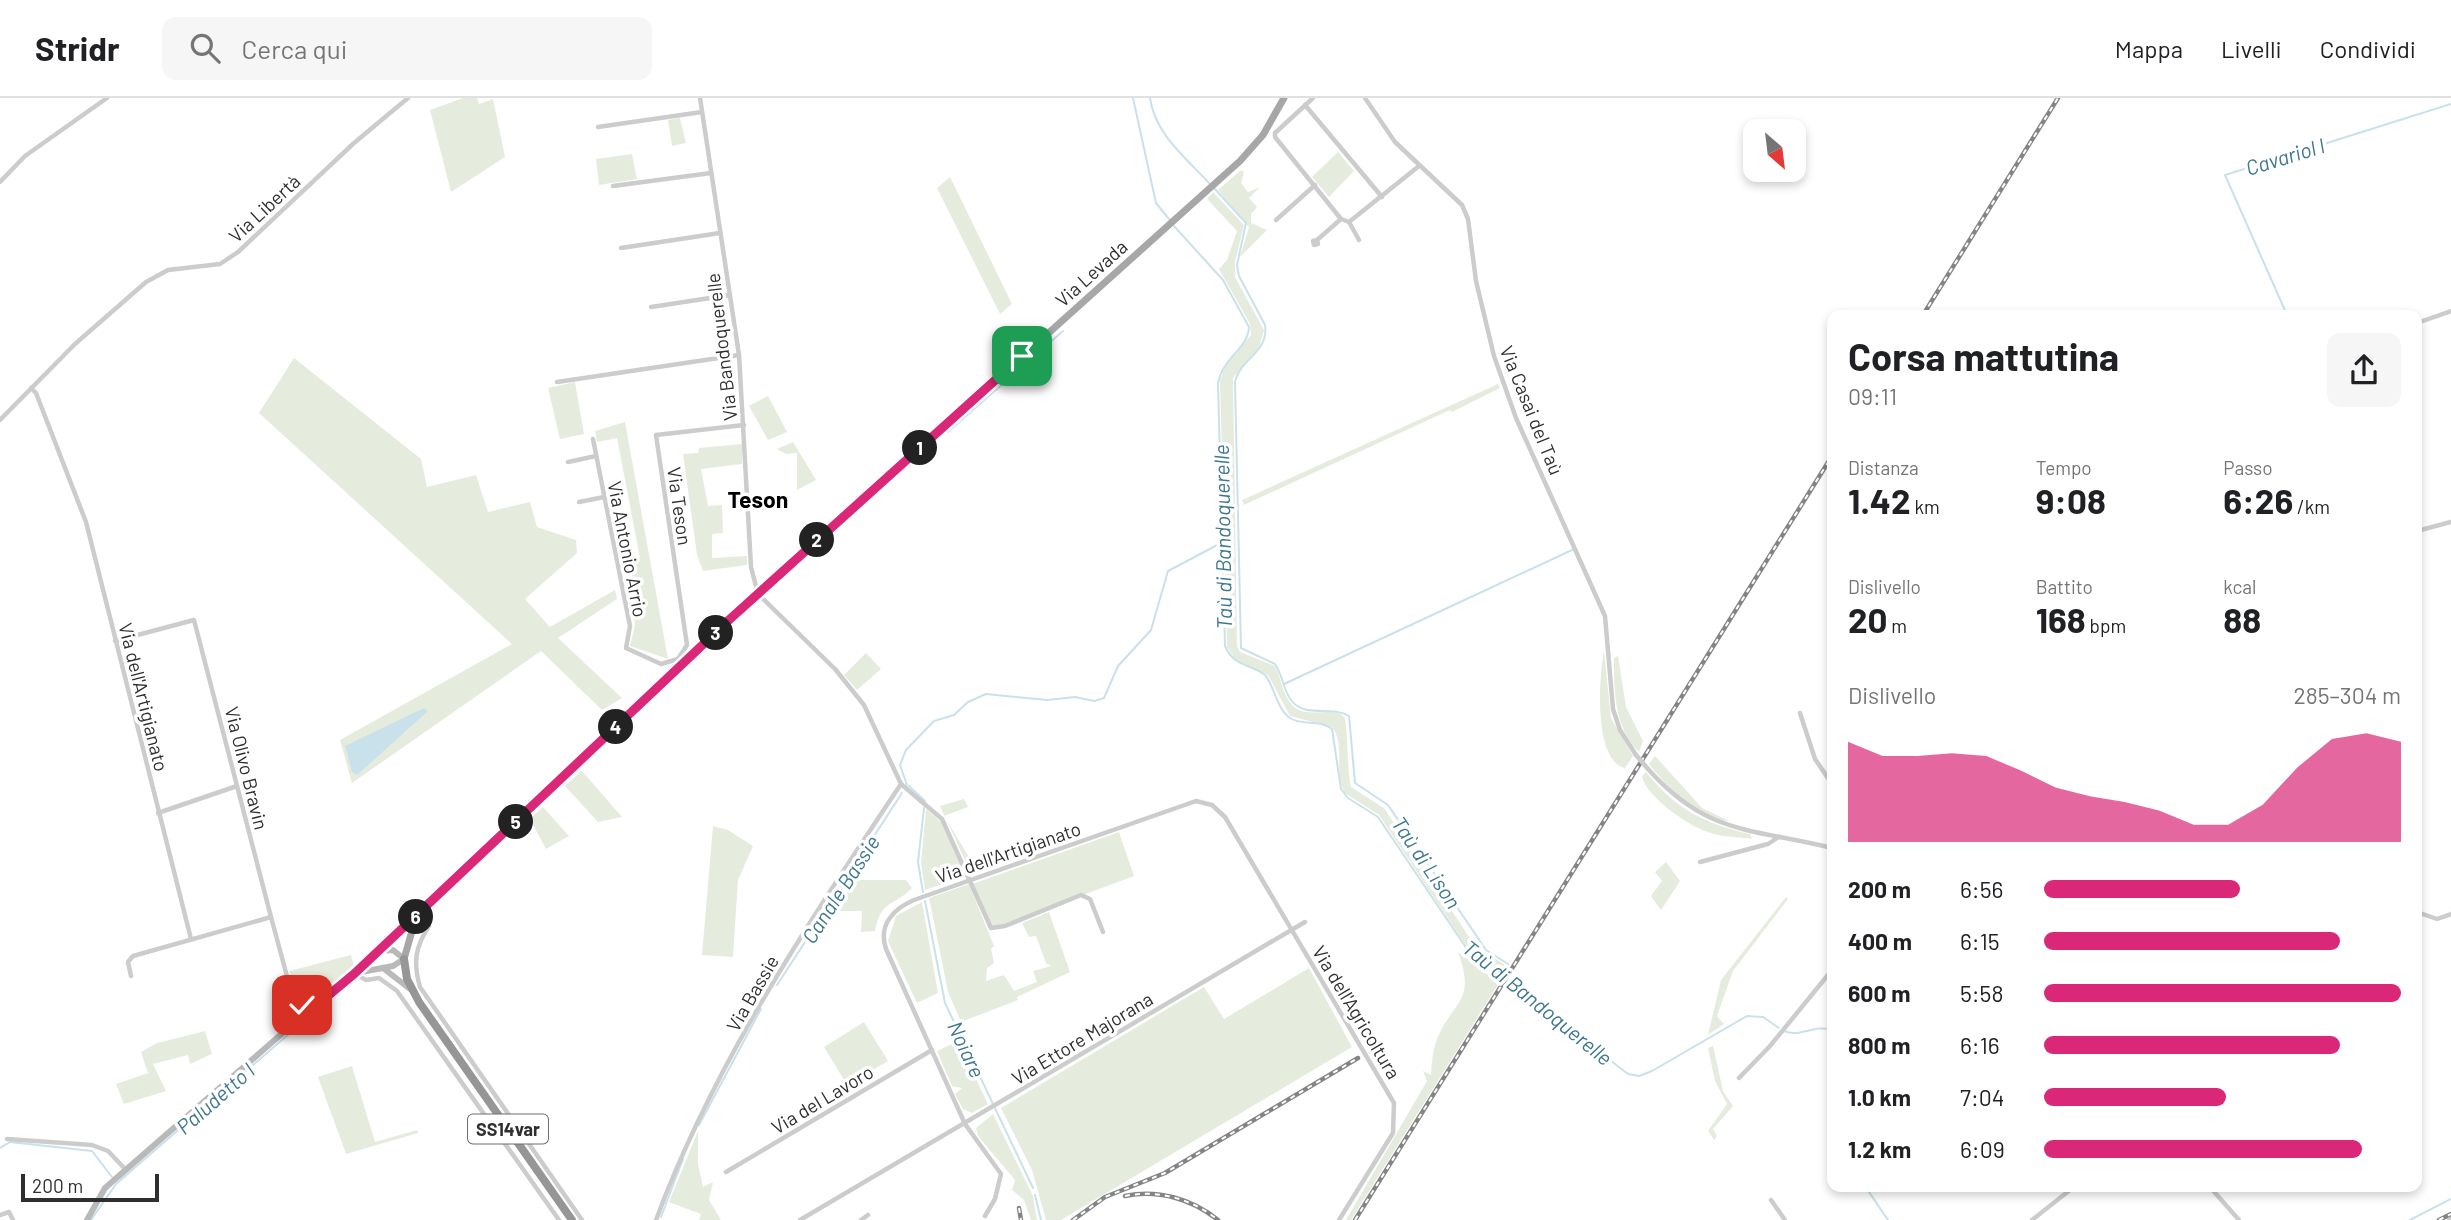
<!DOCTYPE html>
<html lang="it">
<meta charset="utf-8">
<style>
:root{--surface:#fff;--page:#f6f6f6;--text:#202124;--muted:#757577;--line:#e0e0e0;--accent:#db2777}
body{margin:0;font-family:Barlow,sans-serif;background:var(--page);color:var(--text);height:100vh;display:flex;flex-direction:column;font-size:26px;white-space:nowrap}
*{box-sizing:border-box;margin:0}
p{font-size:23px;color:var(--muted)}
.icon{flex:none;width:38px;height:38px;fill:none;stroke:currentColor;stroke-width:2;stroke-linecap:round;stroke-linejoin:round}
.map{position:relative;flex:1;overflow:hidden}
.drawer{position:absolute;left:1827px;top:212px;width:595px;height:882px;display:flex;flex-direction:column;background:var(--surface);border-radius:14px;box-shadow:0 4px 10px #0003}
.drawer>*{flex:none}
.needle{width:46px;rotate:152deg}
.controls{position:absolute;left:1743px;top:21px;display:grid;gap:14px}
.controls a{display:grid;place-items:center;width:63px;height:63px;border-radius:14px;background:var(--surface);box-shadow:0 4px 10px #0003;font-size:35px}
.scale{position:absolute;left:21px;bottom:18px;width:138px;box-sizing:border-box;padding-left:7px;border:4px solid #2f2f2f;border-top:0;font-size:19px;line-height:24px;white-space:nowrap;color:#2f2f2f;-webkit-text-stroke:5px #fff;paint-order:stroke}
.pin{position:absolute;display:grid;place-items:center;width:60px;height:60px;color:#fff;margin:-30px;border-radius:14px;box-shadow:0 4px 10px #0006}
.km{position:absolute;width:35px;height:35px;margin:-18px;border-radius:50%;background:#222;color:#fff;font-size:19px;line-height:35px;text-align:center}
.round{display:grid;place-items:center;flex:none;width:74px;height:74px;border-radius:14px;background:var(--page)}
.head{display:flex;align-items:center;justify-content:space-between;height:119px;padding:0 21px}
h1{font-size:38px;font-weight:700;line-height:52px}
.metrics{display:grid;grid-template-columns:repeat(3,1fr);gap:10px;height:119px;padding:7px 21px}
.metrics div{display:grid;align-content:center}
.metrics b{font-size:35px;font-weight:700}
.metrics small{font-size:19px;font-weight:400}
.metrics p{font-size:19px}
.chart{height:196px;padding:14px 21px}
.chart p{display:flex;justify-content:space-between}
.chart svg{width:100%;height:126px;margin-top:7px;fill:var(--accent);opacity:.7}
ul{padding:0 21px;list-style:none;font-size:23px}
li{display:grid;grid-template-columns:112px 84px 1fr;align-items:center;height:52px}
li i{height:18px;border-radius:9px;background:var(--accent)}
header{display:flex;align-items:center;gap:42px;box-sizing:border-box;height:98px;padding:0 35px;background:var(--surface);border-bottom:2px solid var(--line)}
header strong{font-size:33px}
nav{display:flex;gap:38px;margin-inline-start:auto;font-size:24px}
.search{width:490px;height:63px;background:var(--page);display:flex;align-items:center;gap:18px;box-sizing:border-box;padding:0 24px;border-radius:14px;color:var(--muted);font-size:26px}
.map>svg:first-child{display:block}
.green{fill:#e6ecdd}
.water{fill:#c9e1eb}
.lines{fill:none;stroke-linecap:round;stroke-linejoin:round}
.stream{stroke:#c9e1eb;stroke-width:2}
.street{stroke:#ccc;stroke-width:4.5}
.secondary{stroke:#b9b9b9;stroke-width:6}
.primary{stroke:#a7a7a7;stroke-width:7}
.highway{stroke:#969696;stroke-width:8}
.rail-casing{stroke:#848484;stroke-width:4.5}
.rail{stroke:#fff;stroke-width:2;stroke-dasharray:5;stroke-linecap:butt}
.street-bridge{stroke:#ccc;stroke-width:4.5}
.route-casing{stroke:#fff;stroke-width:14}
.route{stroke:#db2777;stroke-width:9}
.labels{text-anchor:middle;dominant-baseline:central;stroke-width:7;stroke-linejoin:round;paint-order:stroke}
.shield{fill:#fff;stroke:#6d6d6d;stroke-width:2}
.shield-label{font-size:18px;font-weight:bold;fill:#2f2f2f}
.street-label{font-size:19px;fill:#2f2f2f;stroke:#fff}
.water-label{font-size:21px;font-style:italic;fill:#3e788f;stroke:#fff}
.quarter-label{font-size:23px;font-weight:bold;fill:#000;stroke:#fff}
</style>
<header>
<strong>Stridr</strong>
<div class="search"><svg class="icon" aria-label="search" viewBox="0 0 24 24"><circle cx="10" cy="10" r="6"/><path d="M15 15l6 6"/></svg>Cerca qui</div>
<nav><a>Mappa</a><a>Livelli</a><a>Condividi</a></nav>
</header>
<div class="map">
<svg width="2451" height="1122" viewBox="0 0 2451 1122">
<rect width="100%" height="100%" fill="#fff"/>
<!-- green -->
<g class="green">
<path d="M463,0H477L479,6L493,1L505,59L451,94L430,12Z"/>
<path d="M680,20L686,45L672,48L668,22Z"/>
<path d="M1338,54L1354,73L1329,99L1312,79Z"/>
<path d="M632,56L637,81L599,87L596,61Z"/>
<path d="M1241,72L1244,74L1241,85L1248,94L1260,89L1249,100L1257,109L1251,116V125L1267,132L1240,159L1249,129L1218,92Z"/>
<path d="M950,79L1012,206L1000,216L937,90Z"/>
<path d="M1213,94L1244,127L1235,164V179L1264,232L1259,250L1233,280L1237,548L1240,554L1275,568C1281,579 1282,593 1289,603C1303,625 1333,606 1344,619C1348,624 1347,675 1351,689L1384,710L1475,848L1507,868L1503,875L1467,849L1379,717L1345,695C1333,675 1346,647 1332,629L1290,618L1268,577L1237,564L1227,549L1220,283L1226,266L1251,237L1250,226L1219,171L1227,162L1237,133L1207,101Z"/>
<path d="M294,260L421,361L427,389L476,377L488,414L530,404L537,429L576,442L577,455L525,501L550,529L615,492L617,501L558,540L622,600L602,612L541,553L352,685L340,642L512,546L259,315Z"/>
<path d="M575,284L584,336L560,341L548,290Z"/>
<path d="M1498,286L1500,290L1452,314L1450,312L1244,407L1242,402Z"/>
<path d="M768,298L787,334L768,342L749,308Z"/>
<path d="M625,324L668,561L630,548L635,527L625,463L640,460L617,340L597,344L595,333Z"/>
<path d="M793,344L816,382L797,392V355L786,356L777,351Z"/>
<path d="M742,346V366L701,371L708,408L722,407L723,435L712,436V460L747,458V467L703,473L697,457L683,356L698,355L699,350Z"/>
<path d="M1604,553L1611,620L1633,658L1625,670C1593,663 1599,578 1604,553Z"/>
<path d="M866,555L881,571L857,592L844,577Z"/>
<path d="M1618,558L1626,609L1643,643L1639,654C1614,629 1614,593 1614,560Z"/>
<path d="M1655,658L1702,710L1729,723C1701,725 1665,687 1649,666Z"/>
<path d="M581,673H582L622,719L598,724L565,688Z"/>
<path d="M1646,674C1677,712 1703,725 1750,736L1752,741C1738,739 1722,739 1708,734C1690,729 1645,698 1642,678Z"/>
<path d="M964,701L968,709L944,718L969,759L975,776L972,777L944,717L940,708Z"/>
<path d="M543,709L569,738L546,751L530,721Z"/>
<path d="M926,711L941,724L965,778L925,792L921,764Z"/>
<path d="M713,728L728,732L753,748L738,782L733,859L702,857Z"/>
<path d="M1119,734L1134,778L997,829L992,828L972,786Z"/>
<path d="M1666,764L1680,783L1661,812L1651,798L1662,783L1655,774Z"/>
<path d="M845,782H906L912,790C894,809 881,801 875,833L861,834L862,813H826Z"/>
<path d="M969,786L994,848L991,851L994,865L987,870L986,883L1004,877L1014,893L1037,884L1033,873L1051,868L1046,865L1036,838L1029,839L1022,825L1049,814L1070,874L1017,899L1018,902L961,924L948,894L929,800Z"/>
<path d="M1786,799L1788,801L1733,873L1717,918L1724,926L1708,937L1721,882Z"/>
<path d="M922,804L938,895L917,905L888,843L896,818Z"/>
<path d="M1458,854L1499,885L1351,1122H1346L1427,983L1423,973L1431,977C1432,967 1432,954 1436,944C1452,901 1477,907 1458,854Z"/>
<path d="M351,857L354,869L325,893L299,892L289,873Z"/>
<path d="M1309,870L1352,949L1061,1122H1046L1032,1072L1001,1010L1204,889L1224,921Z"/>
<path d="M864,924L888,963L847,987L824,949Z"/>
<path d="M205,933L212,956L190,966L188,957L153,966L166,993L124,1006L116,986L148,975L141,954L157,945Z"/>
<path d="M958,943L988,1006L972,1015L963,1011L955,996L962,990L952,988L937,953Z"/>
<path d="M1713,948L1723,993L1733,1008L1713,1031L1717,1038L1714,1042L1708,1033L1727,1006L1715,983L1708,950Z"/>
<path d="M352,968L375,1044L417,1032L418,1035L346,1056L318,979Z"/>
<path d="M993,1016L1033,1098L1037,1122H1031L1024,1102L1012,1092L1015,1082L978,1038L976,1030Z"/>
<path d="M698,1033V1066L703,1089L713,1084L709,1102L721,1122H699L701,1116L669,1104Z"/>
</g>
<!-- water -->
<path class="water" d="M424,610L428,613L357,677L352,674L345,648Z"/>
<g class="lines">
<!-- stream -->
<g class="stream">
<path d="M1133,0L1156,105L1169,121"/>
<path d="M1150,0C1155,36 1186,60 1209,85"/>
<path d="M1214,90L1246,125L1237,167L1239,178L1265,227C1269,255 1240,260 1235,284L1241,550L1275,566C1283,577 1283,592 1291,602C1305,621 1331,607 1349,618L1355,685L1388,707L1486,852L1508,866"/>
<path d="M1174,128L1223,182L1249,229C1248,251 1223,259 1218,285L1225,548C1234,569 1249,565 1265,577C1275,589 1276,610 1290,620C1302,628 1320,621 1332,631L1341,691L1348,700L1378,719L1467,851L1628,976L1639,978L1652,973L1747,918L1763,919L1779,930"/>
<path d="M2287,217L2225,77L2451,6"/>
<path d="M948,334L1063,233"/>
<path d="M1284,586L1572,452"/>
<path d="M657,598L708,550"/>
<path d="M907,687L900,667L906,652L934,623L954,617L968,604L986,596L1047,602L1075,599L1094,603L1104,600L1118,568L1151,532L1168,473L1221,445"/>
<path d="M909,688L925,703"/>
<path d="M533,713L651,604"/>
<path d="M923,794L918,764L924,710"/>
<path d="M925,803L945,905L1033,1090"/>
<path d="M777,887L902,695"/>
<path d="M1784,933C1800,940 1815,926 1832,932"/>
<path d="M699,1027L761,911"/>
<path d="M0,1050L10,1044L92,1053L112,1079"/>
<path d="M1865,1088L1888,1122"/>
<path d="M1035,1097L1041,1122"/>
<path d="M661,1119L683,1061"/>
<path d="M91,1122L116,1086L313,915"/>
<path d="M2410,1122L2451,1101"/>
</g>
<!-- street -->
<g class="street">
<path d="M700,0L739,257L751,469L758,496L835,571L864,607L901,686L942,721L991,830L1005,828L1081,797L1090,801L1103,834"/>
<path d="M1313,0L1275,35V39L1341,121L1349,124"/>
<path d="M1365,0L1395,44L1462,107L1468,121L1476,183L1494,258L1516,320L1605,518L1613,611L1620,632L1636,657"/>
<path d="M1305,7L1382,99"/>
<path d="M598,29L702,14"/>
<path d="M0,84L25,58L107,0"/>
<path d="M613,88L711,75"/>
<path d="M1276,122L1315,87"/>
<path d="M1349,124L1419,68"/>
<path d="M1349,124L1359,142"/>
<path d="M1317,142L1341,121"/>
<path d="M1317,142L1318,146L1314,147L1313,143Z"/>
<path d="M621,150L720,135"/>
<path d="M651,209L730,197"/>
<path d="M2417,225L2451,213"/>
<path d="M557,284L739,257"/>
<path d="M31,290L36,295L86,424L191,841"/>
<path d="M0,322L75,246L146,184L168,172L220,166L238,154L354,45L408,0"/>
<path d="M593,341L630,528L626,550L661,566L678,561"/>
<path d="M568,364L596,358"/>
<path d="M579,404L604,399"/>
<path d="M2417,433L2451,424"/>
<path d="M115,543L194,522L271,819L291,893L302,917"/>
<path d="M682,566L678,561L687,547L656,337L744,327"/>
<path d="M1800,615L1815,661L1832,686"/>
<path d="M1648,671C1708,738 1752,730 1832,750"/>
<path d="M158,715L237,688"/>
<path d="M1700,764L1768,746L1777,740"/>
<path d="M2417,814L2437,821L2451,816"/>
<path d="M429,828C415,849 413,865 420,889L582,1122"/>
<path d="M355,876L366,882L379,880L397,893L559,1122"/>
<path d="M131,878L128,864L133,858L271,819"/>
<path d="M298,902H320"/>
<path d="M1739,980L1770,948L1832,872"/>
<path d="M7,1041L92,1047L108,1053L126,1072"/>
<path d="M726,1074L932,952"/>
<path d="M2209,1088L2239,1122"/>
<path d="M1771,1102L1785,1122"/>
<path d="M0,1117L9,1114L13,1122"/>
<path d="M985,1118L995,1101L1001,1076L965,1026L886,851C878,827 893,811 914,802L1196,703L1212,707L1225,719L1394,1005L1393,1035L1339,1122"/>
<path d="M656,1122C714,965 809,824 901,686"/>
<path d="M800,1122L1305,824"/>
<path d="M861,1122L868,1117"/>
<path d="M2032,1122L2075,1088"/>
<path d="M2449,1122L2451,1121"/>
</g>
<!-- secondary -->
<g class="secondary">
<path d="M383,870L410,891"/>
<path d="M356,875L393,868L404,861L393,852L379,853"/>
<path d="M87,1122L105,1090L427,809"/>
</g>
<!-- primary -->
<path class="primary" d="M404,861L412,833L434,803L737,515L1240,63L1263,37L1284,0"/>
<!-- highway -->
<path class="highway" d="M404,861L407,881L419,904L572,1122"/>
<defs>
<g id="rail">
<path d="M1923,217L2058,0"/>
<path d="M1125,1098C1158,1091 1192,1101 1218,1122"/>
<path d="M1019,1110L1021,1122"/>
<path d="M1073,1122L1105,1099L1165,1075L1358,960"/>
<path d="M1355,1122L1832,358"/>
<path d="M2439,1122L2451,1116"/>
</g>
</defs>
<!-- rail casing -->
<use href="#rail" class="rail-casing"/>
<!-- rail -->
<use href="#rail" class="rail"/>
<!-- street-bridge -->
<path class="street-bridge" d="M1636,657L1648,671"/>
</g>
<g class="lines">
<defs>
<path id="route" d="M302,907L312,911L354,876L730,521L1022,258"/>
</defs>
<!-- route casing -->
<use href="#route" class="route-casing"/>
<!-- route -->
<use href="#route" class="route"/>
</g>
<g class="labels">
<!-- shield labels -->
<rect class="shield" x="468" y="1016.5" width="80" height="29" rx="5"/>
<g class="shield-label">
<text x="508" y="1031">SS14var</text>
</g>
<!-- street labels -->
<g class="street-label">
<text transform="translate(264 110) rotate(-43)">Via Libertà</text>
<text transform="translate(1091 175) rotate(-42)">Via Levada</text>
<text transform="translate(721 249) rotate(-97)">Via Bandoquerelle</text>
<text transform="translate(1532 312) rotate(68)">Via Casai del Taù</text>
<text transform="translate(680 408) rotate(82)">Via Teson</text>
<text transform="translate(628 451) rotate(79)">Via Antonio Arrio</text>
<text transform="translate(144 599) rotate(76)">Via dell'Artigianato</text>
<text transform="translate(247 670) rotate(76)">Via Olivo Bravin</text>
<text transform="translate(1008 754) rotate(-19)">Via dell'Artigianato</text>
<text transform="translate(752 895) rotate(-60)">Via Bassie</text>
<text transform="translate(1357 914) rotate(59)">Via dell'Agricoltura</text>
<text transform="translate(1082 940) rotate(-31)">Via Ettore Majorana</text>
<text transform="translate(822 1001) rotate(-31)">Via del Lavoro</text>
</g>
<!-- water labels -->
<g class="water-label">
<text transform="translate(2285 58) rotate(-17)">Cavariol I</text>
<text transform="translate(1222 439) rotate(-91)">Taù di Bandoquerelle</text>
<text transform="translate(1427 764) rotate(56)">Taù di Lison</text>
<text transform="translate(840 791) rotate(-57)">Canale Bassie</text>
<text transform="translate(1538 904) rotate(39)">Taù di Bandoquerelle</text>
<text transform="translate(967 951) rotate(65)">Noiare</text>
<text transform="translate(215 1000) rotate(-41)">Paludetto I</text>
</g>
<!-- quarter labels -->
<g class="quarter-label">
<text x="758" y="401">Teson</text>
</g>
</g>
</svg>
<div class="controls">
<a><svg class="needle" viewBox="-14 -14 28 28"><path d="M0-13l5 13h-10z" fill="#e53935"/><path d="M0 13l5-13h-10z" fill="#757577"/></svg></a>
</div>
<div class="scale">200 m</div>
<div class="pin" style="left:1022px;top:258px;background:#1e9e55"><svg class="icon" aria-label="arrive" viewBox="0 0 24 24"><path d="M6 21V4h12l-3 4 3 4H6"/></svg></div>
<div class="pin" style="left:302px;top:907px;background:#d93025"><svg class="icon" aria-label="check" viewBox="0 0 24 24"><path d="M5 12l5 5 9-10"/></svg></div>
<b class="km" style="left:920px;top:350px">1</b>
<b class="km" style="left:817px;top:442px">2</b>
<b class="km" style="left:716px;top:535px">3</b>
<b class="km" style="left:616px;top:629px">4</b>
<b class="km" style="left:516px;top:724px">5</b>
<b class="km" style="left:416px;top:819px">6</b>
<section class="drawer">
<div class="head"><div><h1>Corsa mattutina</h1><p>09:11</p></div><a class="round"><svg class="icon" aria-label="share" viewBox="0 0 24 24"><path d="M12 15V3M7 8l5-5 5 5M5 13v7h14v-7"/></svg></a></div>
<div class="metrics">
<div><p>Distanza</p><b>1.42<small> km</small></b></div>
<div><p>Tempo</p><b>9:08</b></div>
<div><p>Passo</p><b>6:26<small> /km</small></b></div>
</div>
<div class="metrics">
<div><p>Dislivello</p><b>20<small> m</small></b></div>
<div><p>Battito</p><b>168<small> bpm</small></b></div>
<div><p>kcal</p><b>88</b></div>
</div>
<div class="chart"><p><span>Dislivello</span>285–304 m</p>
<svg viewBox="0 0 160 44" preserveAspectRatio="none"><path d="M0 44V9L10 14L20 14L30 13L40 14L50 19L60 25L70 28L80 30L90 33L100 38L110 38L120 31L130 18L140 8L150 6L160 9V44z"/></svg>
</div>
<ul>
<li><b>200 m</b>6:56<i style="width:55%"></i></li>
<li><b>400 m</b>6:15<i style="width:83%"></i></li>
<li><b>600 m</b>5:58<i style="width:100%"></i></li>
<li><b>800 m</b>6:16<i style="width:83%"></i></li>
<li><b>1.0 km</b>7:04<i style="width:51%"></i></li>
<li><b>1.2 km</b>6:09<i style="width:89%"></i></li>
</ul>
</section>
</div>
